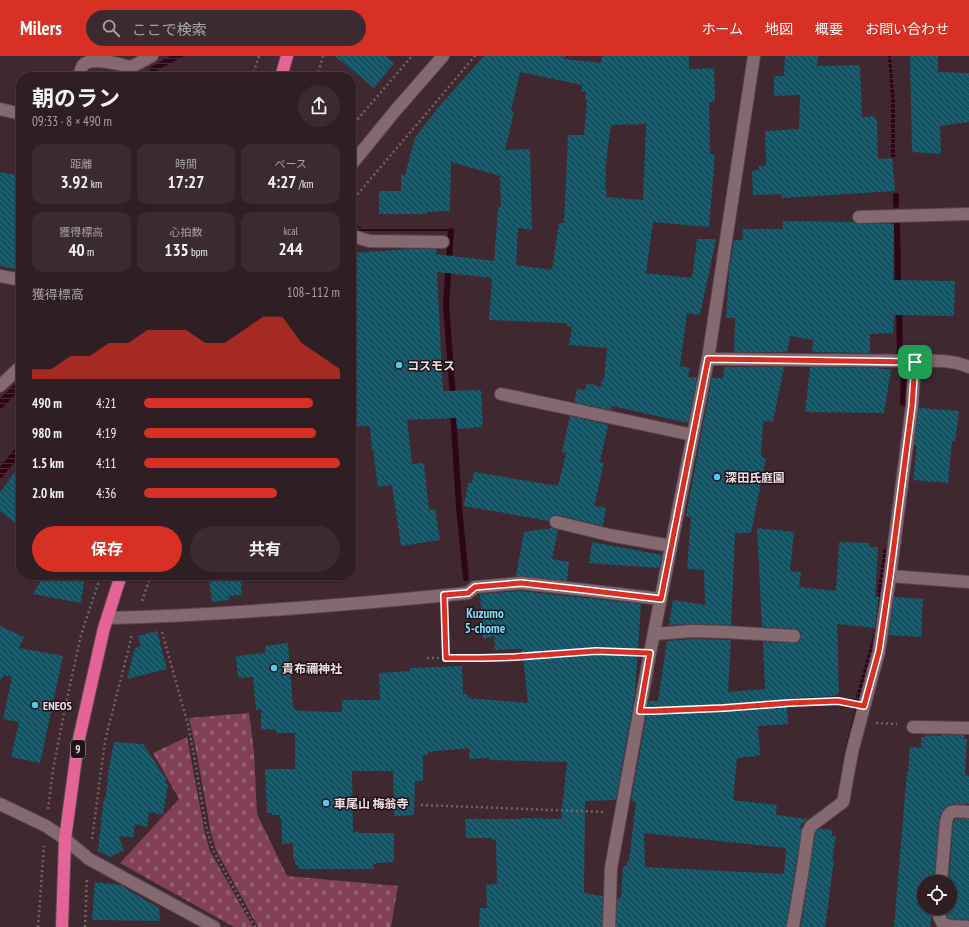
<!DOCTYPE html>
<html lang="ja">
<meta charset="utf-8">
<style>
:root{--surface:#2f1e24;--page:#3b2b31;--text:#f1f3f6;--muted:#a7a2a6;--line:#4a3c41;--accent:#d93025}
body{margin:0;font-family:"PT Sans Narrow","Noto Sans JP",sans-serif;background:var(--page);color:var(--text);height:100vh;display:flex;flex-direction:column;font-size:15px;white-space:nowrap}
*{box-sizing:border-box;margin:0}
p{font-size:13px;color:var(--muted)}
.icon{flex:none;width:22px;height:22px;fill:none;stroke:currentColor;stroke-width:2;stroke-linecap:round;stroke-linejoin:round}
.map{position:relative;flex:1;overflow:hidden}
.details{position:absolute;left:16px;top:16px;width:340px;height:508px;display:flex;flex-direction:column;background:var(--surface);border-radius:16px;box-shadow:0 1px 3px #0004,0 0 0 1px var(--line)}
.details>*{flex:none}
.controls{position:absolute;left:917px;top:819px;display:grid;gap:8px}
.controls a{display:grid;place-items:center;width:40px;height:40px;border-radius:50%;background:var(--surface);box-shadow:0 1px 3px #0004,0 0 0 1px var(--line);font-size:20px}
.pin{position:absolute;display:grid;place-items:center;width:34px;height:34px;color:#fff;margin:-17px;border-radius:8px;box-shadow:0 2px 6px #0006}
.round{display:grid;place-items:center;flex:none;width:42px;height:42px;border-radius:21px;background:var(--page)}
.headline{display:flex;align-items:center;justify-content:space-between;height:68px;padding:0 16px}
h1{font-size:22px;font-weight:700;line-height:30px}
.metrics{display:grid;grid-template-columns:repeat(3,1fr);gap:6px;height:68px;padding:4px 16px}
.metrics div{display:grid;align-content:center;border-radius:10px;background:var(--page);text-align:center}
.metrics b{font-size:17px;font-weight:700}
.metrics small{font-size:11px;font-weight:400}
.metrics p{font-size:11px}
.chart{height:112px;padding:8px 16px}
.chart p{display:flex;justify-content:space-between}
.chart svg{width:100%;height:72px;margin-top:4px;fill:var(--accent);opacity:.7}
.action{display:flex;gap:8px;margin-top:auto;padding:8px 16px}
.action a{flex:1;height:46px;border-radius:24px;background:var(--accent);color:#fff;font-size:16px;font-weight:700;line-height:46px;text-align:center}
.action a+a{background:var(--page);color:var(--text)}
ul{padding:0 16px;list-style:none;font-size:13px}
li{display:grid;grid-template-columns:64px 48px 1fr;align-items:center;height:30px}
li i{height:10px;border-radius:5px;background:var(--accent)}
header{display:flex;align-items:center;gap:24px;box-sizing:border-box;height:56px;padding:0 20px;background:var(--accent);color:#fff}
header strong{font-size:19px}
nav{display:flex;gap:22px;margin-inline-start:auto;font-size:14px}
.search{width:280px;height:36px;background:var(--page);display:flex;align-items:center;gap:10px;box-sizing:border-box;padding:0 14px;border-radius:22px;color:var(--muted);font-size:15px}
.map>svg:first-child{display:block}
.cemetery{fill:url(#cemetery-stones)}
.water{fill:url(#water-rules)}
.lines{fill:none;stroke-linecap:round;stroke-linejoin:round}
.stream{stroke:#2e0517;stroke-width:6}
.building{fill:url(#building-back-hatch);fill-rule:evenodd}
.minor-casing{stroke:#5a464d;stroke-width:14}
.highway-casing{stroke:#5a464d;stroke-width:14}
.path{stroke:#766168;stroke-width:2.5;stroke-dasharray:2 3;stroke-linecap:butt}
.minor{stroke:#846971;stroke-width:12}
.highway{stroke:#e46497;stroke-width:12}
.route-casing{stroke:#fff;stroke-width:8}
.route{stroke:#d93025;stroke-width:5}
.poi-dot{fill:#5dc7e8;stroke:#1f1418;stroke-width:1.5}
.labels{text-anchor:middle;dominant-baseline:central;stroke-width:3;stroke-linejoin:round;paint-order:stroke}
.shield{fill:#1f1418;stroke:#b1a2a7;stroke-width:1}
.shield-label{font-size:11px;font-weight:bold;fill:#efdfe4}
.poi-label{font-size:12px;font-weight:bold;fill:#efdfe4;stroke:#1f1418;text-anchor:start}
.neighbourhood-label{font-size:13px;font-weight:bold;fill:#7dddfc;stroke:#1f1418}
</style>
<header>
<strong>Milers</strong>
<div class="search"><svg class="icon" aria-label="search" viewBox="0 0 24 24"><circle cx="10" cy="10" r="6"/><path d="M15 15l6 6"/></svg>ここで検索</div>
<nav><a>ホーム</a><a>地図</a><a>概要</a><a>お問い合わせ</a></nav>
</header>
<div class="map">
<svg width="969" height="871" viewBox="0 0 969 871">
<defs>
<pattern id="cemetery-stones" width="16" height="16" patternUnits="userSpaceOnUse"><rect width="16" height="16" fill="#814058"/><path d="M2 7V4a2 2 0 0 1 4 0v3zM10 15v-3a2 2 0 0 1 4 0v3z" fill="#935b70"/></pattern>
<pattern id="water-rules" width="6" height="5" patternUnits="userSpaceOnUse"><rect width="6" height="5" fill="#2e0517"/><path d="M0 2.5h6" fill="none" stroke="#4d2939"/></pattern>
<pattern id="building-back-hatch" width="6" height="6" patternUnits="userSpaceOnUse"><rect width="6" height="6" fill="#115466"/><path d="M-1 5l2 2M0 0l6 6M5-1l2 2" fill="none" stroke="#346c7c"/></pattern>
</defs>
<rect width="100%" height="100%" fill="#3f2830"/>
<!-- cemetery -->
<g class="cemetery">
<path d="M249,657L254,696L257,758L287,820L398,830L391,871H258L216,794L211,777L197,699L189,662Z"/>
<path d="M187,681L205,778L210,795L253,871H234L120,807L179,743L153,697Z"/>
</g>
<!-- water -->
<g class="water">
<path d="M170,0H184L152,17L149,12Z"/>
<path d="M888,0H891L895,47V101H891V42Z"/>
<path d="M351,166L357,170L363,172H448V175H362L351,171Z"/>
<path d="M21,322V333L0,354V343Z"/>
<path d="M21,385V398L0,424V411Z"/>
<path d="M884,492L888,493L882,534L878,577L866,615L859,645H855L874,576L878,532Z"/>
<path d="M855,653H858L838,744L807,769L795,828L802,775L807,767L836,745L837,740L845,693Z"/>
</g>
<g class="lines">
<!-- stream -->
<g class="stream">
<path d="M896,140V149"/>
<path d="M897,169L898,224"/>
<path d="M451,175L446,249L453,341"/>
<path d="M899,252L900,298"/>
<path d="M903,347L904,317"/>
<path d="M453,355L459,451L466,522"/>
</g>
</g>
<!-- building -->
<g class="building">
<path d="M335,0H385L394,7L374,32Z"/>
<path d="M484,0H565L564,3L601,7L602,0H689V13L714,12L715,46H709L710,98L715,99L709,171L653,166L646,217L692,222L697,183H716L700,259L687,257L680,310L690,312L688,321H697L688,367L612,350L611,354L574,346L577,333L585,334L587,327L601,331L602,324H604L607,292L569,289L572,271L567,270V267L489,264L492,222L437,216L443,335L481,334L483,368H482V371L457,373L456,362L407,364L412,408L422,407L423,408H424L429,454L435,453L440,484L401,490L392,429L378,431L373,394H372L370,370L351,371V197L412,193H436V198L494,205L498,152L501,151L500,120L451,106L450,155L427,156V158H379V135H401V119H405L415,82L436,54ZM520,16L582,29L581,36H586L585,44H587L584,79H568L564,167H559L552,214L516,209L518,172L532,174L530,93L505,94L514,56L511,55ZM646,68L643,144L606,141L607,133H605L606,115H605L611,69Z"/>
<path d="M785,0H818L817,10L860,9L862,61L874,60L875,63H877L878,103L892,102L895,135L782,142L781,138L753,139L752,115L759,114V110H766L765,75L799,73L800,39L774,40V20H784Z"/>
<path d="M910,0H938V16L969,17V66L940,70L941,98L912,96Z"/>
<path d="M0,116L21,120V126L17,144L21,145V213L17,212V213L0,210Z"/>
<path d="M782,165L854,166L859,168H894L893,224L955,225L954,260L894,259L893,277L870,278V297L812,296L813,284L790,280L787,296H734L735,262H726L729,216L734,184H743L742,173H783Z"/>
<path d="M724,311H784L773,366L763,365L761,401L766,402L751,477H735L731,569L693,568L669,569L673,544L705,549L704,514L687,513L691,461L686,460L712,322H723Z"/>
<path d="M810,311L877,312L891,314L884,357L805,356Z"/>
<path d="M919,352H922L959,355L955,385H952L948,427L913,424L917,390L914,389Z"/>
<path d="M570,360L608,369L600,406L604,407L594,450L606,452L603,470L558,459H554L551,461L549,465L464,450L468,427H472L474,416L558,430L566,397L562,396Z"/>
<path d="M21,408V472L0,455V436Z"/>
<path d="M552,472L558,474L552,503L569,506L567,525L522,520H516L524,476Z"/>
<path d="M757,472L794,476L790,515L801,516L799,531L836,535L839,486L870,487L869,491H878L875,541L879,540L875,572L837,568L839,638L835,639V640L793,642V643L786,644L788,668L758,670L760,699H756V700L737,702L733,744L777,749L776,759L807,763L798,772H802L786,871H616L617,842H621L623,810H627V805H629L636,746L631,745L649,645H658L667,585L693,583L731,584L728,636L765,633L763,586L794,587L798,586L800,584L801,580V577L798,574L794,573L762,571ZM644,777L786,792L784,818L645,811Z"/>
<path d="M592,486L662,499L659,512L589,507Z"/>
<path d="M44,519H84L83,526H84L81,547L33,538Z"/>
<path d="M212,519H240L242,539L229,540V544L212,546L209,524H213Z"/>
<path d="M521,535L641,548L635,636L616,744L585,745L584,837L603,840L602,871H479L480,852H487L486,829L497,828L496,783L492,784V782H466L465,763H522V762L561,763L567,706L489,704V702L469,703V692L428,696V699H423V725H415L414,759L394,760L393,715H352L353,776L359,775V777H394V806L376,807V808H373L374,813H298V809H295V803H293V787L282,788L281,763H280V759H272V757H267L265,713H295V677H276V674L261,673V653L256,654L253,621L238,622L236,600L265,597V590L288,587L289,600L293,651H294V654H300V655L342,656V644H380L379,617L410,615V612L462,610L463,638H468L467,642L528,647L522,593L495,594L494,580L483,583L480,538Z"/>
<path d="M894,541L923,543L921,581L889,579Z"/>
<path d="M0,570L24,581L19,592L63,600L40,707L11,701L19,666L3,663L12,621L4,619L0,625Z"/>
<path d="M157,575L167,613L127,623L135,592L141,590L138,580Z"/>
<path d="M926,679L941,680V679H964V683H967L965,719L969,720V748H956L949,749L944,753L940,759L939,765L934,826H924V852H932V862H931L930,871H894L907,716H908L910,691L921,692V681H926Z"/>
<path d="M114,686L143,688L166,723V728H168L163,759L149,756L147,771L135,768L133,781L119,780L124,794L110,801L98,795L104,741L105,744L108,723H107Z"/>
<path d="M955,763H969V864L952,863L948,862L947,859V852H950V826H949L953,767Z"/>
<path d="M820,773L832,774V780H836L832,804H834L825,871H801L815,778L817,775Z"/>
<path d="M95,826L121,829L125,831V832L159,852L160,865L92,864Z"/>
</g>
<g class="lines">
<defs>
<g id="minor">
<path d="M79,21C80,17 81,12 83,9C92,0 118,8 131,11L152,0"/>
<path d="M0,53L21,58"/>
<path d="M351,109L395,55L443,0"/>
<path d="M859,161L969,158"/>
<path d="M351,179L356,181L369,185L443,186"/>
<path d="M0,220L21,224"/>
<path d="M708,303L915,305C936,305 949,303 969,311"/>
<path d="M0,330L21,310"/>
<path d="M501,338L693,379"/>
<path d="M556,466L609,479L671,490"/>
<path d="M890,520L969,526"/>
<path d="M108,562C228,559 348,549 468,537L475,531L521,527L585,534L661,543"/>
<path d="M654,578L693,575L725,576L794,580"/>
<path d="M913,671L969,672"/>
<path d="M0,748L46,770L65,783L89,803L214,871"/>
<path d="M941,826L946,766C949,751 956,756 969,756"/>
<path d="M940,852L939,860L943,868L951,870L967,871"/>
<path d="M609,871L611,812L650,597L708,303L754,0"/>
<path d="M793,871L803,812L808,776L811,770L843,746L852,696L879,595L890,520L912,350L915,305"/>
</g>
<g id="highway">
<path d="M281,21L287,0"/>
<path d="M62,871L65,783L78,687L104,572L121,519"/>
</g>
</defs>
<!-- minor casing -->
<use href="#minor" class="minor-casing"/>
<!-- highway casing -->
<use href="#highway" class="highway-casing"/>
<!-- path -->
<g class="path">
<path d="M252,21L259,0"/>
<path d="M317,21L323,0"/>
<path d="M351,71L412,0"/>
<path d="M351,146L475,0"/>
<path d="M142,545L151,519"/>
<path d="M445,556L446,602"/>
<path d="M162,576L188,669L193,694L206,770L213,794L255,871"/>
<path d="M427,602H481L515,601L596,595L634,597"/>
<path d="M656,655L724,652L790,647L838,645L849,647"/>
<path d="M876,667L897,668"/>
<path d="M421,749L605,756"/>
<path d="M48,753L53,714L65,652L81,579L101,519"/>
<path d="M92,783L105,685L132,579"/>
<path d="M38,871L44,790"/>
<path d="M85,871L87,821"/>
</g>
<!-- minor -->
<use href="#minor" class="minor"/>
<!-- highway -->
<use href="#highway" class="highway"/>
</g>
<g class="lines">
<defs>
<path id="route" d="M708,303L915,306L912,350L890,520L879,595L864,650L838,645L790,647L724,652L653,655H640L650,597L596,595L515,601L481,602H446L444,539L468,537L475,531L521,527L585,534L661,543Z"/>
</defs>
<!-- route casing -->
<use href="#route" class="route-casing"/>
<!-- route -->
<use href="#route" class="route"/>
</g>
<!-- markers -->
<g class="poi-dot">
<circle cx="399" cy="309" r="4"/>
<circle cx="717" cy="421" r="4"/>
<circle cx="274" cy="612" r="4"/>
<circle cx="35" cy="649" r="4"/>
<circle cx="326" cy="747" r="4"/>
</g>
<g class="labels">
<!-- shield labels -->
<rect class="shield" x="71" y="684" width="14" height="18" rx="3"/>
<g class="shield-label">
<text x="78" y="693">9</text>
</g>
<!-- poi labels -->
<g class="poi-label">
<text x="407" y="309">コスモス</text>
<text x="725" y="421">深田氏庭園</text>
<text x="282" y="612">貴布禰神社</text>
<text x="43" y="649">ENEOS</text>
<text x="334" y="747">車尾山 梅翁寺</text>
</g>
<!-- neighbourhood labels -->
<g class="neighbourhood-label">
<text x="485" y="557">Kuzumo<tspan x="485" dy="15">5-chome</tspan></text>
</g>
</g>
</svg>
<div class="controls">
<a><svg class="icon" aria-label="locate" viewBox="0 0 24 24"><circle cx="12" cy="12" r="6"/><path d="M12 2v4M12 18v4M2 12h4M18 12h4"/></svg></a>
</div>
<div class="pin" style="left:915px;top:306px;background:#1e9e55"><svg class="icon" aria-label="arrive" viewBox="0 0 24 24"><path d="M6 21V4h12l-3 4 3 4H6"/></svg></div>
<section class="details">
<div class="headline"><div><h1>朝のラン</h1><p>09:33 · 8 × 490 m</p></div><a class="round"><svg class="icon" aria-label="share" viewBox="0 0 24 24"><path d="M12 15V3M7 8l5-5 5 5M5 13v7h14v-7"/></svg></a></div>
<div class="metrics">
<div><p>距離</p><b>3.92<small> km</small></b></div>
<div><p>時間</p><b>17:27</b></div>
<div><p>ペース</p><b>4:27<small> /km</small></b></div>
</div>
<div class="metrics">
<div><p>獲得標高</p><b>40<small> m</small></b></div>
<div><p>心拍数</p><b>135<small> bpm</small></b></div>
<div><p>kcal</p><b>244</b></div>
</div>
<div class="chart"><p><span>獲得標高</span>108–112 m</p>
<svg viewBox="0 0 160 44" preserveAspectRatio="none"><path d="M0 44V38L10 38L20 30L30 30L40 22L50 22L60 14L70 14L80 14L90 22L100 22L110 14L120 6L130 6L140 22L150 30L160 38V44z"/></svg>
</div>
<ul>
<li><b>490 m</b>4:21<i style="width:86%"></i></li>
<li><b>980 m</b>4:19<i style="width:88%"></i></li>
<li><b>1.5 km</b>4:11<i style="width:100%"></i></li>
<li><b>2.0 km</b>4:36<i style="width:68%"></i></li>
</ul>
<div class="action"><a>保存</a><a>共有</a></div>
</section>
</div>
